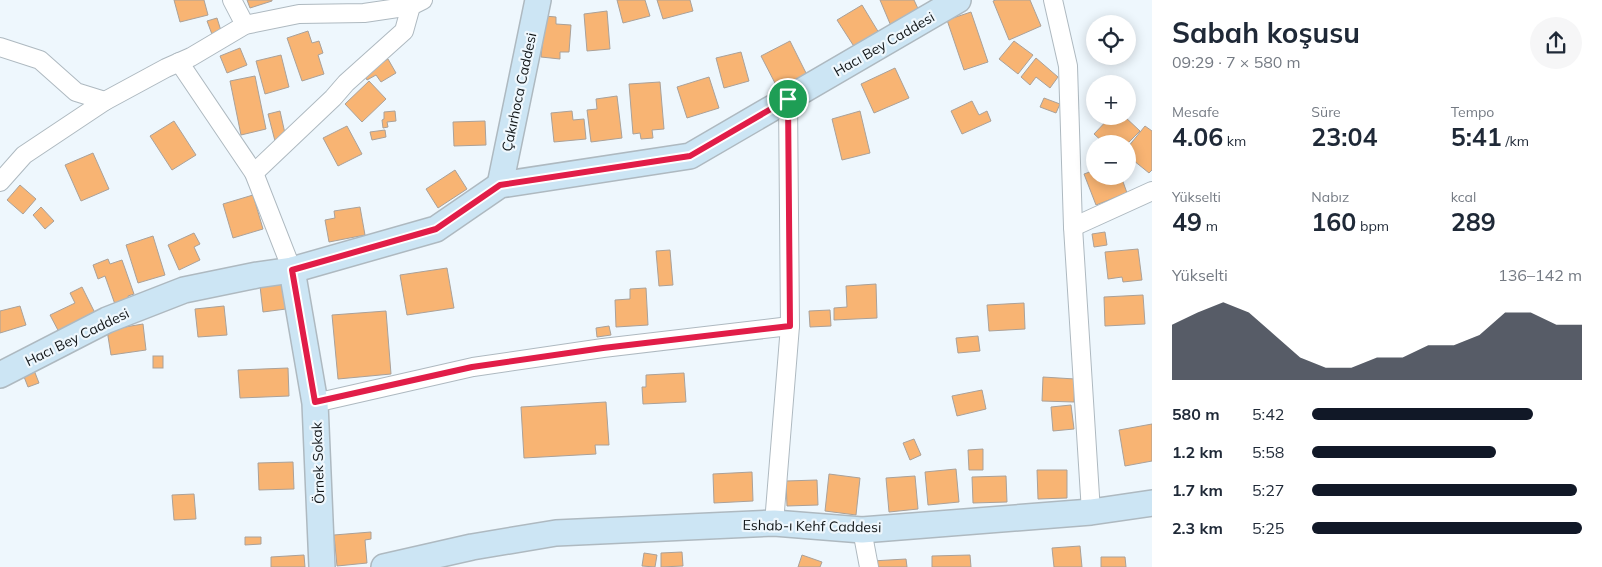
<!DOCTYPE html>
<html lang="tr">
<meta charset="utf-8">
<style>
:root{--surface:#fff;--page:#f6f6f7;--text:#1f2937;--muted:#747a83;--accent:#111827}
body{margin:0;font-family:Mulish,sans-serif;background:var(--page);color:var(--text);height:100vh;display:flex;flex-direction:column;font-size:19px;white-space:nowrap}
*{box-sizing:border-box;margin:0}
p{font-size:16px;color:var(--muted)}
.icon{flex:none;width:28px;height:28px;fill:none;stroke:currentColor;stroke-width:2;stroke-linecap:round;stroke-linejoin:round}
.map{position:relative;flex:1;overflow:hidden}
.side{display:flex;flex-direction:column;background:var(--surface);width:450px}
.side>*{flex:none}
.buttons{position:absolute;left:1086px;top:15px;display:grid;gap:10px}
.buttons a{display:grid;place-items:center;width:50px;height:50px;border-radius:50%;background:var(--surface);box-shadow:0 2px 12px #0003;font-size:25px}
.pin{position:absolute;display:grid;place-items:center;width:42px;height:42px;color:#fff;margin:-21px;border:2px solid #fff;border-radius:50%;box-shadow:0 1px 5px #0007}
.round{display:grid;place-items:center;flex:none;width:52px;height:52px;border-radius:26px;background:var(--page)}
.head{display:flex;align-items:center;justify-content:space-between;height:85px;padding:0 20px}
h1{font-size:28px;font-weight:700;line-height:38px}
.stats{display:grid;grid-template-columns:repeat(3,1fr);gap:8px;height:85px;padding:5px 20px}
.stats div{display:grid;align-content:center}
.stats b{font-size:25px;font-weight:700}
.stats small{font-size:14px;font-weight:400}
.stats p{font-size:14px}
.chart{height:140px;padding:10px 20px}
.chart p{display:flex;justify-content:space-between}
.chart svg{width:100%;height:90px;margin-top:5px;fill:var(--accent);opacity:.7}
ul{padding:0 20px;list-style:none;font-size:16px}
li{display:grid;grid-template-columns:80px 60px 1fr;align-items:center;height:38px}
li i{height:12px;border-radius:6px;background:var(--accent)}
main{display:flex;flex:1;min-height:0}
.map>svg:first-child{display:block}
.building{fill:#f8b473;stroke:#aaa199}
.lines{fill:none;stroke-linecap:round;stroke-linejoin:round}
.street-casing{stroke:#aeb9c0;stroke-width:20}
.secondary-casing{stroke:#aeb9c0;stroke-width:28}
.street{stroke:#fff;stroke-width:18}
.secondary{stroke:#cce5f4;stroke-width:25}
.route-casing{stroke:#fff;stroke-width:10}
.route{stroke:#e11d48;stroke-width:6}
.labels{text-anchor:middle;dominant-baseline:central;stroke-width:4.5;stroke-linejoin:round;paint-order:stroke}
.street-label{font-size:14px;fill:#121618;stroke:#eef7fd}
</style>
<main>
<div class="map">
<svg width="1152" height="567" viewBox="0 0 1152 567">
<rect width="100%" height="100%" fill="#eef7fd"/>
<!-- building -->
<g class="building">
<path d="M174,0H204L208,15L180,22Z"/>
<path d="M247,0H272V1L250,8Z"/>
<path d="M617,0H645L650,16L623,23Z"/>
<path d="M657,0H690L693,11L663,19Z"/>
<path d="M880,0H914L920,13L891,26Z"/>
<path d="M996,0H1030L1041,26L1009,40L993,1Z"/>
<path d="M862,5L879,33L855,48L837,20Z"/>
<path d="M607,11L610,49L587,51L584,14Z"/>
<path d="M971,12L988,62L964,70L947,20Z"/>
<path d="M545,16L556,17V24L571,25L569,52H560V59L541,57Z"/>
<path d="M217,18L222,34L213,37L207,21Z"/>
<path d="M308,31L312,43L319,41L323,53L318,55L324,74L302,81L287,38Z"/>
<path d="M790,41L809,79L788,89L784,81L776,85L761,56Z"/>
<path d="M1014,41L1033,55L1018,74L999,59Z"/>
<path d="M240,48L247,65L227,73L220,56Z"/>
<path d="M741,52L749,81L724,88L716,58Z"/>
<path d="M281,55L289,87L265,94L256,61Z"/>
<path d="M1036,58L1058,77L1050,88L1036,77L1030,85L1021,77Z"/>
<path d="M388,59L396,73L381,82L376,75L367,80L363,73Z"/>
<path d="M895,68L909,98L874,113L861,84Z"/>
<path d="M255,76L266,129L241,135L230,81Z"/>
<path d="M709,77L719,108L687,118L677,87Z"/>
<path d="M369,81L386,99L362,122L345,104Z"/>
<path d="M660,82L664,129L652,130L653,138L641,139L640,133L633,134L629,84Z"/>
<path d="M617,96L622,138L591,142L587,110L597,109L596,99Z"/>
<path d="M1044,98L1060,104L1056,113L1040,107Z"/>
<path d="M972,101L979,115L987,111L991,121L962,134L951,111Z"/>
<path d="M280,111L286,138L275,141L268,114Z"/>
<path d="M395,111L396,121L387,122L388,127L383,128L382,120L384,119V112Z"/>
<path d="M572,111L573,120L584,119L586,139L554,142L551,113Z"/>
<path d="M860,111L870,153L842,160L832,119Z"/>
<path d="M1111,116H1124L1140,131L1127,144H1105L1094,134Z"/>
<path d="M174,121L196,155L172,170L150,136Z"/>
<path d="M485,121L486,145L454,146L453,122Z"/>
<path d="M347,126L362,154L338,166L323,138Z"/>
<path d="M1145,126L1152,131V170L1149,173L1128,156V147Z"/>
<path d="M385,130L386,137L372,140L370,132Z"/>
<path d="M93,153L109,189L81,201L65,165Z"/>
<path d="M455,170L467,189L438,208L426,189Z"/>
<path d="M1095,170V176H1121L1127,193L1096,205L1084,174Z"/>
<path d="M20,185L36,199L23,214L7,200Z"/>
<path d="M253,195L263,229L233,238L223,204Z"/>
<path d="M41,207L54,221L45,229L33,215Z"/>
<path d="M360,207L365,235L329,242L325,220L335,218L334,211Z"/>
<path d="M1105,232L1107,245L1094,247L1092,234Z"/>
<path d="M194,233L200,244L194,247L200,260L179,270L168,245Z"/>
<path d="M153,236L165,275L138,283L126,245Z"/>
<path d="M1138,249L1142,280L1123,282L1122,277L1108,279L1105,252Z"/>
<path d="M670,250L673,285L659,286L656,251Z"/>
<path d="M108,259L110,264L122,260L134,294L128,296L131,305L117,310L105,276L98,279L93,265Z"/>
<path d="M447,268L454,308L407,315L400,275Z"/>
<path d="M283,284L286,309L263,312L260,286Z"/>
<path d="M876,284L877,318L834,320V308L847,307L846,286Z"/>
<path d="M82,287L97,317L60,334L50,315L75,303L70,293Z"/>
<path d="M646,288L648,325L616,327L615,300L630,299V289Z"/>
<path d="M1143,295L1145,324L1105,326L1104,297Z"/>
<path d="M1024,303L1025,329L989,331L987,305Z"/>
<path d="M20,306L26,325L0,333V311Z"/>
<path d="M224,306L227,335L198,337L195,309Z"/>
<path d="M830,310L831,326L810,327L809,311Z"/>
<path d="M386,311L391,374L338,379L332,315Z"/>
<path d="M143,324L146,350L111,355L107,330Z"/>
<path d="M609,326L611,335L597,337L596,328Z"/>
<path d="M978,336L980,351L958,353L956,338Z"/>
<rect x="153" y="356" width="10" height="12"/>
<path d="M32,365L39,383L28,387L21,369Z"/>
<path d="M288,368L289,396L240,398L238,370Z"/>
<path d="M684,373L686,402L643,404L642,387H646V375Z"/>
<path d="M1043,377L1075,379L1074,402L1042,401Z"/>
<path d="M982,390L986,409L957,416L952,396Z"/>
<path d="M606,402L609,445H595L596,454L524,458L521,407Z"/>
<path d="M1071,405L1074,429L1053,431L1051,407Z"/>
<path d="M1152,424V461L1125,466L1119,430Z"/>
<path d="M914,439L921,455L910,460L903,443Z"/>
<path d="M983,449V470H969L968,450Z"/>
<path d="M293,462L294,489L259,490L258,463Z"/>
<path d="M956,469L959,502L928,505L925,472Z"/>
<path d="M1037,470H1067V498L1038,499Z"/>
<path d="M752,472L753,501L714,503L713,474Z"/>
<path d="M829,474L860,478L856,515L825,511Z"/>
<path d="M915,476L918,509L889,512L886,478Z"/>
<path d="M1006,476L1007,502L973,503L972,477Z"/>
<path d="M817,480L818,505L787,506L786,481Z"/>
<path d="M194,494L196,519L174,520L172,495Z"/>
<path d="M371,532V539L365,540L367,563L337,566L334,535Z"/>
<path d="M245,537H261V544L245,545Z"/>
<path d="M1080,546L1082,567H1054L1052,548Z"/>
<path d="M682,552L683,566L661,567V553Z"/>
<path d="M644,553L657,555L655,567L642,566Z"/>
<path d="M304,555L305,567H271V557Z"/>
<path d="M802,555L822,562L820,567H798Z"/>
<path d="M970,555L971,567H932V556Z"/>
<path d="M1101,557H1125L1126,567H1101Z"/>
<path d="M906,559L907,567H873L872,561Z"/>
</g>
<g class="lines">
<defs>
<g id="street">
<path d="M232,0L245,25"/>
<path d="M1053,0L1068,66L1073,227L1091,512"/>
<path d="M0,47L40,60L76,92L105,101"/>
<path d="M179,62L254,173L292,270"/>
<path d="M254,173L333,98L346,83L404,31L411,6"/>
<path d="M0,182L24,155L105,101L166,68L191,57L245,25L299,14L364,13L411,6L423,0"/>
<path d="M1073,227L1152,191"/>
<path d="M315,403L473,367L603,348L790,326"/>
<path d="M774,523L790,326L788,99"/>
<path d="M862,530L869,567"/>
</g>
<g id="secondary">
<path d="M500,185L538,0"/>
<path d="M292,270L315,403L322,567"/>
<path d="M0,375L107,320L184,290L257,275L292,270L436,229L500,185L690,156L958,0"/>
<path d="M384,567L472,547L556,533L774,523L862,530L1091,512L1152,503"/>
</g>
</defs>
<!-- street casing -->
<use href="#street" class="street-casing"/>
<!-- secondary casing -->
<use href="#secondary" class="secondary-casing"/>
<!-- street -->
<use href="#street" class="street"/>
<!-- secondary -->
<use href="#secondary" class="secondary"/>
</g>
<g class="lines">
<defs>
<path id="route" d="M788,99L790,326L603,348L472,367L315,402L292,270L436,229L500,185L690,156Z"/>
</defs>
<!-- route casing -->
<use href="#route" class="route-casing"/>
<!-- route -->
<use href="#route" class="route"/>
</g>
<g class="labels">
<!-- street labels -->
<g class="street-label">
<text transform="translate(884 44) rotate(-30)">Hacı Bey Caddesi</text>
<text transform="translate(519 92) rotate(-78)">Çakırhoca Caddesi</text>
<text transform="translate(77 337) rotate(-26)">Hacı Bey Caddesi</text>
<text transform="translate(318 463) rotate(-92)">Örnek Sokak</text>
<text transform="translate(812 526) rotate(1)">Eshab-ı Kehf Caddesi</text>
</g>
</g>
</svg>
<div class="buttons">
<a><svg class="icon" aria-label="locate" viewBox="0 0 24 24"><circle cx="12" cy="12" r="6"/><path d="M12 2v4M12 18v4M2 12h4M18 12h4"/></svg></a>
<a>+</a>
<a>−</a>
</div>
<div class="pin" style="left:788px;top:99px;background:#1e9e55"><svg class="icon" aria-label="arrive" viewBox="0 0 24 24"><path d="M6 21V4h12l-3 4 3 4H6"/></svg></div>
</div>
<section class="side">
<div class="head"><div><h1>Sabah koşusu</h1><p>09:29 · 7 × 580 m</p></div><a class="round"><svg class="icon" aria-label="share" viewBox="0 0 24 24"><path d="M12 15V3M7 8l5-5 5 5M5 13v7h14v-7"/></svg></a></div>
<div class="stats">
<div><p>Mesafe</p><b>4.06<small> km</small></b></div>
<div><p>Süre</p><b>23:04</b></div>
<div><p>Tempo</p><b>5:41<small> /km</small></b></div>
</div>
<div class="stats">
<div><p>Yükselti</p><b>49<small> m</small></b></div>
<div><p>Nabız</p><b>160<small> bpm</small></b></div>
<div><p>kcal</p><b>289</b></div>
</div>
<div class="chart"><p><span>Yükselti</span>136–142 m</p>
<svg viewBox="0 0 160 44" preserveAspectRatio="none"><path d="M0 44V17L10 11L20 6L30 11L40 22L50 33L60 38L70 38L80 33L90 33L100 27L110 27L120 22L130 11L140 11L150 17L160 17V44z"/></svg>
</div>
<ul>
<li><b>580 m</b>5:42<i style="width:82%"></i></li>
<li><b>1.2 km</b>5:58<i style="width:68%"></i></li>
<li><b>1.7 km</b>5:27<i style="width:98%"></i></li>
<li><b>2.3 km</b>5:25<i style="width:100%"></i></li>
</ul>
</section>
</main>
